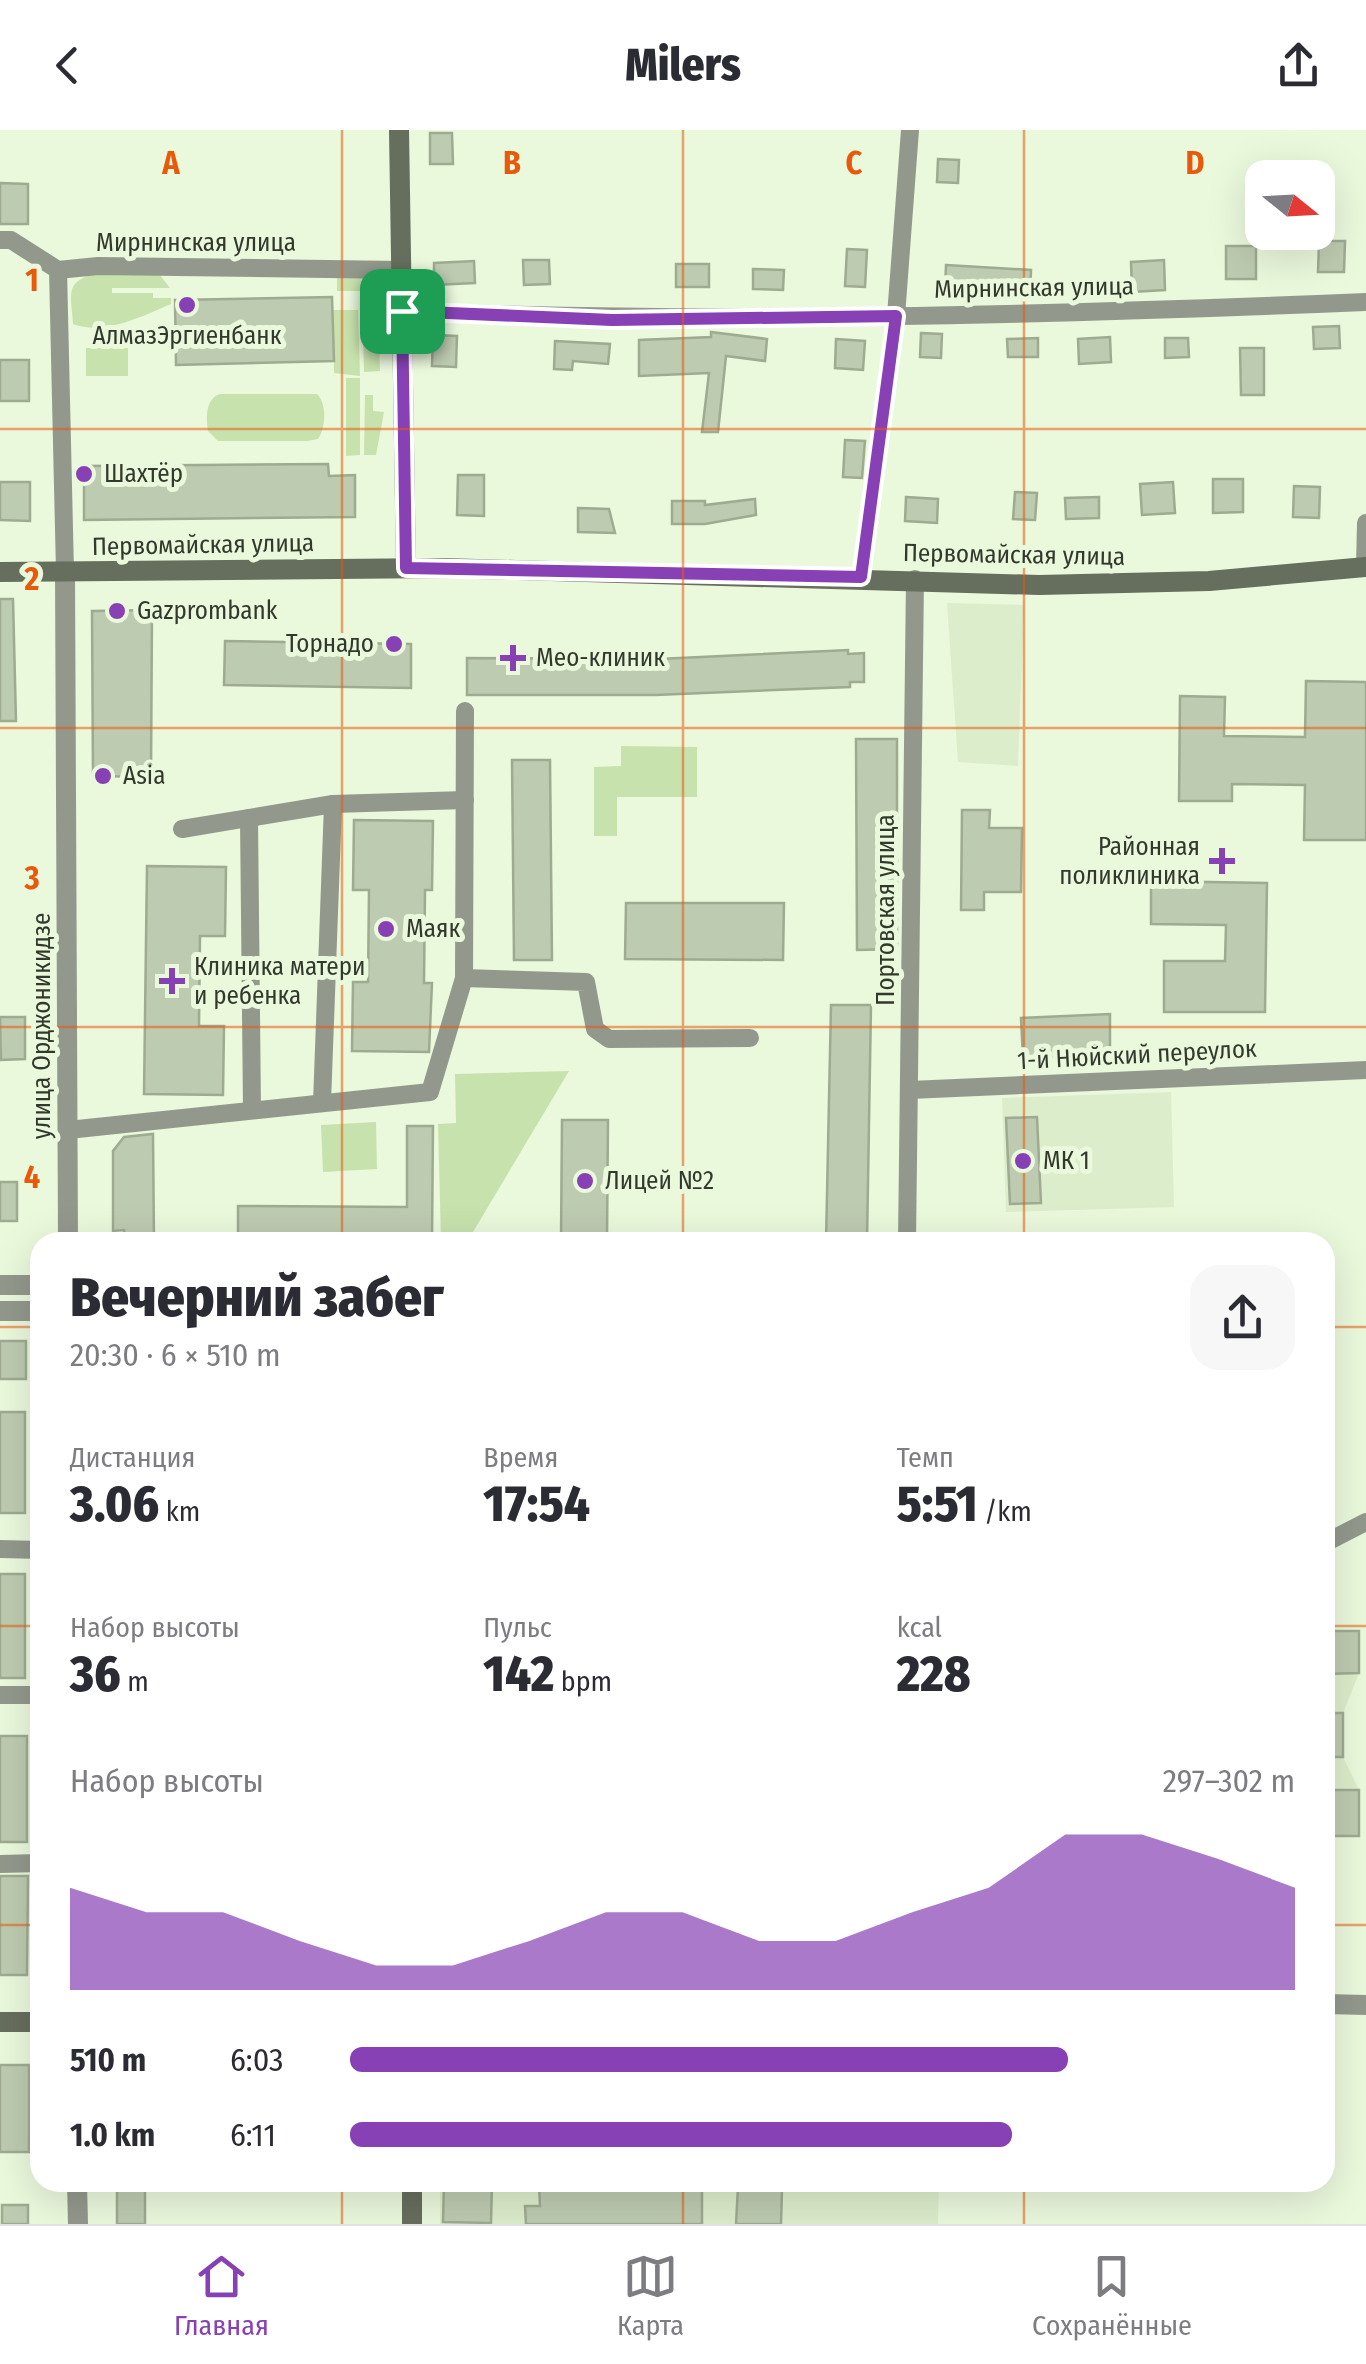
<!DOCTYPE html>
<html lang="ru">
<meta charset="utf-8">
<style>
:root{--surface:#fff;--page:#f7f7f7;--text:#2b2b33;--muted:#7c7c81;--line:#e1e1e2;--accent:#8741b4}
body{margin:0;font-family:"Fira Sans Condensed",sans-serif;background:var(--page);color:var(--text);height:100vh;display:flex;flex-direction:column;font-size:38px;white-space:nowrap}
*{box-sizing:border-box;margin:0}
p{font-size:32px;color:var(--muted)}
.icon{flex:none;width:55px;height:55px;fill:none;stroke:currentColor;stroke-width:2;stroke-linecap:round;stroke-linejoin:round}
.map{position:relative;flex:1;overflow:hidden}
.side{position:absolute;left:30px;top:1102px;width:1305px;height:960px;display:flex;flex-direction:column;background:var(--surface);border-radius:30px;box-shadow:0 10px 40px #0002}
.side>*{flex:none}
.needle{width:65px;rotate:108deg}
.fabs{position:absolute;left:1245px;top:30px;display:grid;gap:20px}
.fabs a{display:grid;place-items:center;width:90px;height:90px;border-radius:20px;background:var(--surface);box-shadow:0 10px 40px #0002;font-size:50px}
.pin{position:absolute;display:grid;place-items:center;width:85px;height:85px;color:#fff;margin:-42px;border-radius:20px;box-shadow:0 5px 15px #0006}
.round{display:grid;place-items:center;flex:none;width:105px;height:105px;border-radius:30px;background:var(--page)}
.headline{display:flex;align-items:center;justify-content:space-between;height:170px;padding:0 40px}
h1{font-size:55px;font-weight:800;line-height:75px}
.metrics{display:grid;grid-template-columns:repeat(3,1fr);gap:15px;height:170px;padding:10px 40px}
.metrics div{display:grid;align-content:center}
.metrics b{font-size:50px;font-weight:800}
.metrics small{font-size:28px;font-weight:400}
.metrics p{font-size:28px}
.chart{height:280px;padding:20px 40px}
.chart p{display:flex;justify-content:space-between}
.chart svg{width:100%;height:180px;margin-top:10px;fill:var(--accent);opacity:.7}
ul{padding:0 40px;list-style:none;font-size:32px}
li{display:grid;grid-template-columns:160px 120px 1fr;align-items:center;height:75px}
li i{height:25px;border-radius:12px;background:var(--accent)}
header{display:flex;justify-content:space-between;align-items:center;height:130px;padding:0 40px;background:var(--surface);font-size:45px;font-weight:800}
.tab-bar{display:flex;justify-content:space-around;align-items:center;height:140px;border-top:2px solid var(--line);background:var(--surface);font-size:28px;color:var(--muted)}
.tab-bar a{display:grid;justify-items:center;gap:5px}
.tab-bar .on{color:var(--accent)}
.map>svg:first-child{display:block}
.built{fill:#dcedcb}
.green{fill:#c8e2ad}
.building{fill:#bdcbb0;stroke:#9eab91;stroke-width:2.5}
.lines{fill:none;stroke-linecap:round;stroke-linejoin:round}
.minor{stroke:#93988d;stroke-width:18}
.tertiary{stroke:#93988d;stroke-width:20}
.secondary{stroke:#666e5d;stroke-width:20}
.route-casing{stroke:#fff;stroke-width:20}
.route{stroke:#8741b4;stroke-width:12}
.grid{fill:none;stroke:#e8590c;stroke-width:2.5;stroke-opacity:0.55}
.poi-dot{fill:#8741b4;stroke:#eaf8dc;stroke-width:4}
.labels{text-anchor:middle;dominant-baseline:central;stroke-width:10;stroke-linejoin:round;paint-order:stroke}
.street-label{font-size:25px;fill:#33382d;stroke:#eaf8dc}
.poi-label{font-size:25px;fill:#33382d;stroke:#eaf8dc;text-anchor:start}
.grid-label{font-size:32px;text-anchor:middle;font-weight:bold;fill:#e8590c;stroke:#eaf8dc;stroke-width:10;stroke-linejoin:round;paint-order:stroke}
</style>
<header><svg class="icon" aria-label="back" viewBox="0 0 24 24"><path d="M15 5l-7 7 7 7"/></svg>Milers<svg class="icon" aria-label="share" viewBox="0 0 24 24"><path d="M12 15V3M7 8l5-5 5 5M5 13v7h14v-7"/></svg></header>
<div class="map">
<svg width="1366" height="2094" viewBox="0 0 1366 2094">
<rect width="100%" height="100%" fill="#eaf8dc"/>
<!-- built -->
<g class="built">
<path d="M947,473L1024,475L1018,636L958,632Z"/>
<path d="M1171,962L1174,1077L1006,1082L1002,968Z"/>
<path d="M1325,1501H1359V1543L1343,1583V1627L1359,1660V1706H1325Z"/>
<path d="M440,2053H939L938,2094H440Z"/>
</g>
<!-- green -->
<g class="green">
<path d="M94,144H159L170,158H112V163H153V168H171V174C142,186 105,206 73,194C72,167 63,152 94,144Z"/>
<path d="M377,144L380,241L364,242L362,161H337V146Z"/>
<path d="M333,180H358L360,246L334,243Z"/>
<rect x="86" y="218" width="42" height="28"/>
<path d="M346,248H360V325L346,326Z"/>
<path d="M220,264H317C327,274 326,297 318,309L307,311H218L208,301C206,288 205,269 220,264Z"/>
<path d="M365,265H373V281L384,282L376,325H364Z"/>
<path d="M621,616L697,617V667H617V706H594V637L621,636Z"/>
<path d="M569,941L467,1112H441L438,994L456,993L455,944Z"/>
<path d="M376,992L377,1039L323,1042L321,995Z"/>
</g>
<!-- building -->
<g class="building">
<path d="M430,3H452L453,34H430Z"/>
<path d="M938,29L959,30L958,53L937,52Z"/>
<path d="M0,53L28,54V94H0Z"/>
<path d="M1319,111H1345L1344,142H1318Z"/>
<rect x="1226" y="116" width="30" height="33"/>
<path d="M847,119L867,120L865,157L845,156Z"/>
<path d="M523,130H549L550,154L524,155Z"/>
<path d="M1164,130L1165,160L1132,162L1131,132Z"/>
<path d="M474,131L475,153L434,155V133Z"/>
<rect x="676" y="134" width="33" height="23"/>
<path d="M946,135L1031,140L1030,167L1008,166V161L945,159Z"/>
<path d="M753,139L784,140L783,160L753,159Z"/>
<path d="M332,167L334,231L176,235L175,170Z"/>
<path d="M1339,196L1340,218L1314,219L1313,197Z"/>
<path d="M711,202L767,209L765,231L726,226L718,302H702L709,243L639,246V210L711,207Z"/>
<path d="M921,203L942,204L941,228L920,227Z"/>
<path d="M433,205L457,206L456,237L432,236Z"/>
<path d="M1110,207L1111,232L1079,234L1078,209Z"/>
<path d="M1038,208V227H1008L1007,209Z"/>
<path d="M1165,208H1188L1189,227L1165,228Z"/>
<path d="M836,209L865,211L863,240L835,238Z"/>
<path d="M555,211L610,214L608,234L573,231L572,240L554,239Z"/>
<path d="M1240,218H1264V265H1241Z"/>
<rect x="0" y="230" width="29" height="41"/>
<path d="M845,310L865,311L862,348L843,347Z"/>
<path d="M328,334L329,346L355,345V387L84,390V336Z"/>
<path d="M458,345H484V386L457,385Z"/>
<path d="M1213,349H1243V382L1213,383Z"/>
<path d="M0,352H30V391L0,390Z"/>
<path d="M1173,352L1175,383L1142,385L1140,354Z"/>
<path d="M1294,356L1320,357L1319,388L1293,387Z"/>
<path d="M1015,362L1037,363L1035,390L1013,389Z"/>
<path d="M906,367L938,369L937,393L905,391Z"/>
<path d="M1099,367V388L1066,389L1065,368Z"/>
<path d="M755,369L756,385L705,394H672V371H705V375Z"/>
<path d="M578,378L609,379L615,403L578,402Z"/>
<path d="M0,469H13L16,591H0Z"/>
<path d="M152,480L151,647L93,646L92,481Z"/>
<path d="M225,511L411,514V558L224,555Z"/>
<path d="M848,520V524L864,523V552H850V557L655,565H467V528L658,529Z"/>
<path d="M1306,551L1366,552V710H1304L1305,655L1232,654V671H1179L1180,566L1225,567L1224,606L1305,607Z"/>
<path d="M856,609H897V819L857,820Z"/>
<path d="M512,630H550L552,830H514Z"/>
<path d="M962,680H990L989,698H1022L1021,762H984V780H961Z"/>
<path d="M354,690L433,691L432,760H425L424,853H432L429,922L352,921L353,852H368L369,760H353Z"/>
<path d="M147,736L226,737L225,806H200L199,896H224L223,965L144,964Z"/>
<path d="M1151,751L1267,753L1265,882H1164V831H1225L1226,795L1151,794Z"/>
<path d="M626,773H784L783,830L625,829Z"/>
<path d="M831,875H871L867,1112H826Z"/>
<path d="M1110,884V922L1023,929L1021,888Z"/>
<path d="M0,887H25V929L1,930Z"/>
<path d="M1037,987L1041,1073L1010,1074L1006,988Z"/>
<path d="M562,990H608L607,1112H561Z"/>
<path d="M407,996H433L432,1112H238V1076L407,1077Z"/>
<path d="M153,1004L154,1112H125L124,1100L113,1101V1021L124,1007Z"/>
<rect x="0" y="1052" width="17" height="39"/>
<rect x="0" y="1211" width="26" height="38"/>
<rect x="0" y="1282" width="25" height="101"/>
<rect x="0" y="1444" width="25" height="104"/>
<path d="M1325,1501H1359V1543L1325,1544Z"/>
<rect x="1325" y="1583" width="18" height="44"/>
<rect x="0" y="1606" width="27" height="106"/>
<rect x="1325" y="1660" width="34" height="46"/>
<path d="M0,1746H28L27,1845H0Z"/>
<rect x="0" y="1935" width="29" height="87"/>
<rect x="117" y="2052" width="28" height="42"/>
<path d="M444,2052H492L491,2093L443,2092Z"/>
<path d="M539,2052H702V2094H526L525,2076H540Z"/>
<path d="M738,2057L782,2059L781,2094H736Z"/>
<rect x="2" y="2075" width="26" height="19"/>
</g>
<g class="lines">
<!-- minor -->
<g class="minor">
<path d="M0,110H11L58,140L98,136L401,140"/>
<path d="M58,140L65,442"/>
<path d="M402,181C724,194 1045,185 1366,172"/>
<path d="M1365,437L1366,393"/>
<path d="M861,447L896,186L910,0"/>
<path d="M249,688L252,980"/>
<path d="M182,699L333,674L465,670"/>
<path d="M464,848L586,852L595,899L609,909L750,908"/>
<path d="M910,960L1366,940"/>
<path d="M322,973L333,674"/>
<path d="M68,1000L430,962L464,848L465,581"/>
<path d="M907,1112L915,449"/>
<path d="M1325,1413L1366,1392"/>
<path d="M0,1419L40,1420"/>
<path d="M0,1565H40"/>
<path d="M0,1734L40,1733"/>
</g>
<!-- tertiary -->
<g class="tertiary">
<path d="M65,442L68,1112"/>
<path d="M0,1155H40"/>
<path d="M0,1181H40"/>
<path d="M1325,1874L1366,1875"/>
<path d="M77,2052L78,2094"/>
</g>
<!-- secondary -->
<g class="secondary">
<path d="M399,0L406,438"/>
<path d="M0,442L443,438L1039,455L1209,451L1366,437"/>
<path d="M0,1892H40"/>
<path d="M412,2094V2052"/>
</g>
</g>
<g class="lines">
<defs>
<path id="route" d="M402,181L612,190L896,186L861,447L406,438Z"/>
</defs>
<!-- route casing -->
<use href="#route" class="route-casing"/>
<!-- route -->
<use href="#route" class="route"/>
</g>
<!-- grid -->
<path class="grid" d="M342,0V1112M683,0V1112M1024,0V1112M0,299H1366M0,598H1366M0,897H1366M0,1197H40M1325,1197H1366M0,1496H40M1325,1496H1366M0,1795H40M1325,1795H1366M342,2052V2094M683,2052V2094M1024,2052V2094"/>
<!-- markers -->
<g class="poi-dot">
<circle cx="187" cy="175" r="10"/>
<circle cx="84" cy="344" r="10"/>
<circle cx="117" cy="481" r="10"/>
<circle cx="394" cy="514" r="10"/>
<path d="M508 513h10v10h10v10h-10v10h-10v-10h-10v-10h10z"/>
<circle cx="103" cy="646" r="10"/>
<path d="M1217 716h10v10h10v10h-10v10h-10v-10h-10v-10h10z"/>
<circle cx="386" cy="799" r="10"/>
<path d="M167 836h10v10h10v10h-10v10h-10v-10h-10v-10h10z"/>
<circle cx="1023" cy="1031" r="10"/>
<circle cx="585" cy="1051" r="10"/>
</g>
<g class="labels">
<!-- street labels -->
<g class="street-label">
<text x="196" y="113">Мирнинская улица</text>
<text transform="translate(1034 158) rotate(-1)">Мирнинская улица</text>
<text transform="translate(203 415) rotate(-1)">Первомайская улица</text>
<text transform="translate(1014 425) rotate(1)">Первомайская улица</text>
<text transform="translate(886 780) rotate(-90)">Портовская улица</text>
<text transform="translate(42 896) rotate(-90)">улица Орджоникидзе</text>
<text transform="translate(1137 925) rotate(-3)">1-й Нюйский переулок</text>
</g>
<!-- poi labels -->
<g class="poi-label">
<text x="187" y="206" text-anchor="middle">АлмазЭргиенбанк</text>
<text x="104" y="344">Шахтёр</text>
<text x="137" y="481">Gazprombank</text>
<text x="374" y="514" text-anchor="end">Торнадо</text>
<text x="536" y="528">Мео-клиник</text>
<text x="123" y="646">Asia</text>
<text x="1200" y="717" text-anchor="end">Районная<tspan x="1200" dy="29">поликлиника</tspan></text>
<text x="406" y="799">Маяк</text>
<text x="194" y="837">Клиника матери<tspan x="194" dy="29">и ребенка</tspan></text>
<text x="1043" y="1031">МК 1</text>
<text x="605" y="1051">Лицей №2</text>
</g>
</g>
<g class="grid-label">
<text x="171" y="44">A</text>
<text x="512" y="44">B</text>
<text x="854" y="44">C</text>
<text x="1195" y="44">D</text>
<text x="32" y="161">1</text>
<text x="32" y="460">2</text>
<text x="32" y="759">3</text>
<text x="32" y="1058">4</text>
</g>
</svg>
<div class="fabs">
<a><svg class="needle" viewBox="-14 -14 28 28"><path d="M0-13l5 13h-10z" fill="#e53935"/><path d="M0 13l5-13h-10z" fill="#7c7c81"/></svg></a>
</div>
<div class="pin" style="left:402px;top:181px;background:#1e9e55"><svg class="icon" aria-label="arrive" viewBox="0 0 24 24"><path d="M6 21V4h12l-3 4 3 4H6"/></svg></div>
<section class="side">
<div class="headline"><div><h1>Вечерний забег</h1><p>20:30 · 6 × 510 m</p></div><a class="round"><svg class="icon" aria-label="share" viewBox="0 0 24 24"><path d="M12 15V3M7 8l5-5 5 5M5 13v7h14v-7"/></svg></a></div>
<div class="metrics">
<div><p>Дистанция</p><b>3.06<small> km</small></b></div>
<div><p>Время</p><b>17:54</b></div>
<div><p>Темп</p><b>5:51<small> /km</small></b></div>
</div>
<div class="metrics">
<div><p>Набор высоты</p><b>36<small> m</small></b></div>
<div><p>Пульс</p><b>142<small> bpm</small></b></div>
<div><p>kcal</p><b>228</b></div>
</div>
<div class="chart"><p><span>Набор высоты</span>297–302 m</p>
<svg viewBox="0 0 160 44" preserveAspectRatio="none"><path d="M0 44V19L10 25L20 25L30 32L40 38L50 38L60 32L70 25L80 25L90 32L100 32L110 25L120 19L130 6L140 6L150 12L160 19V44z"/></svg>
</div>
<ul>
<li><b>510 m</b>6:03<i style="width:76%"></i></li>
<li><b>1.0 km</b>6:11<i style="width:70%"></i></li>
</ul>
</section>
</div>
<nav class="tab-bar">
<a class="on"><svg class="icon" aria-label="home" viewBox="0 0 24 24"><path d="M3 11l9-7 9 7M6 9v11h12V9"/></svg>Главная</a>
<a><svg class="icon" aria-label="map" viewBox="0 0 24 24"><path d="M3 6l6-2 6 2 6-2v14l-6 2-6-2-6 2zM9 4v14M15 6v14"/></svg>Карта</a>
<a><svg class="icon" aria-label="saved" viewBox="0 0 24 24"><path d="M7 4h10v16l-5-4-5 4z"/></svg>Сохранённые</a>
</nav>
